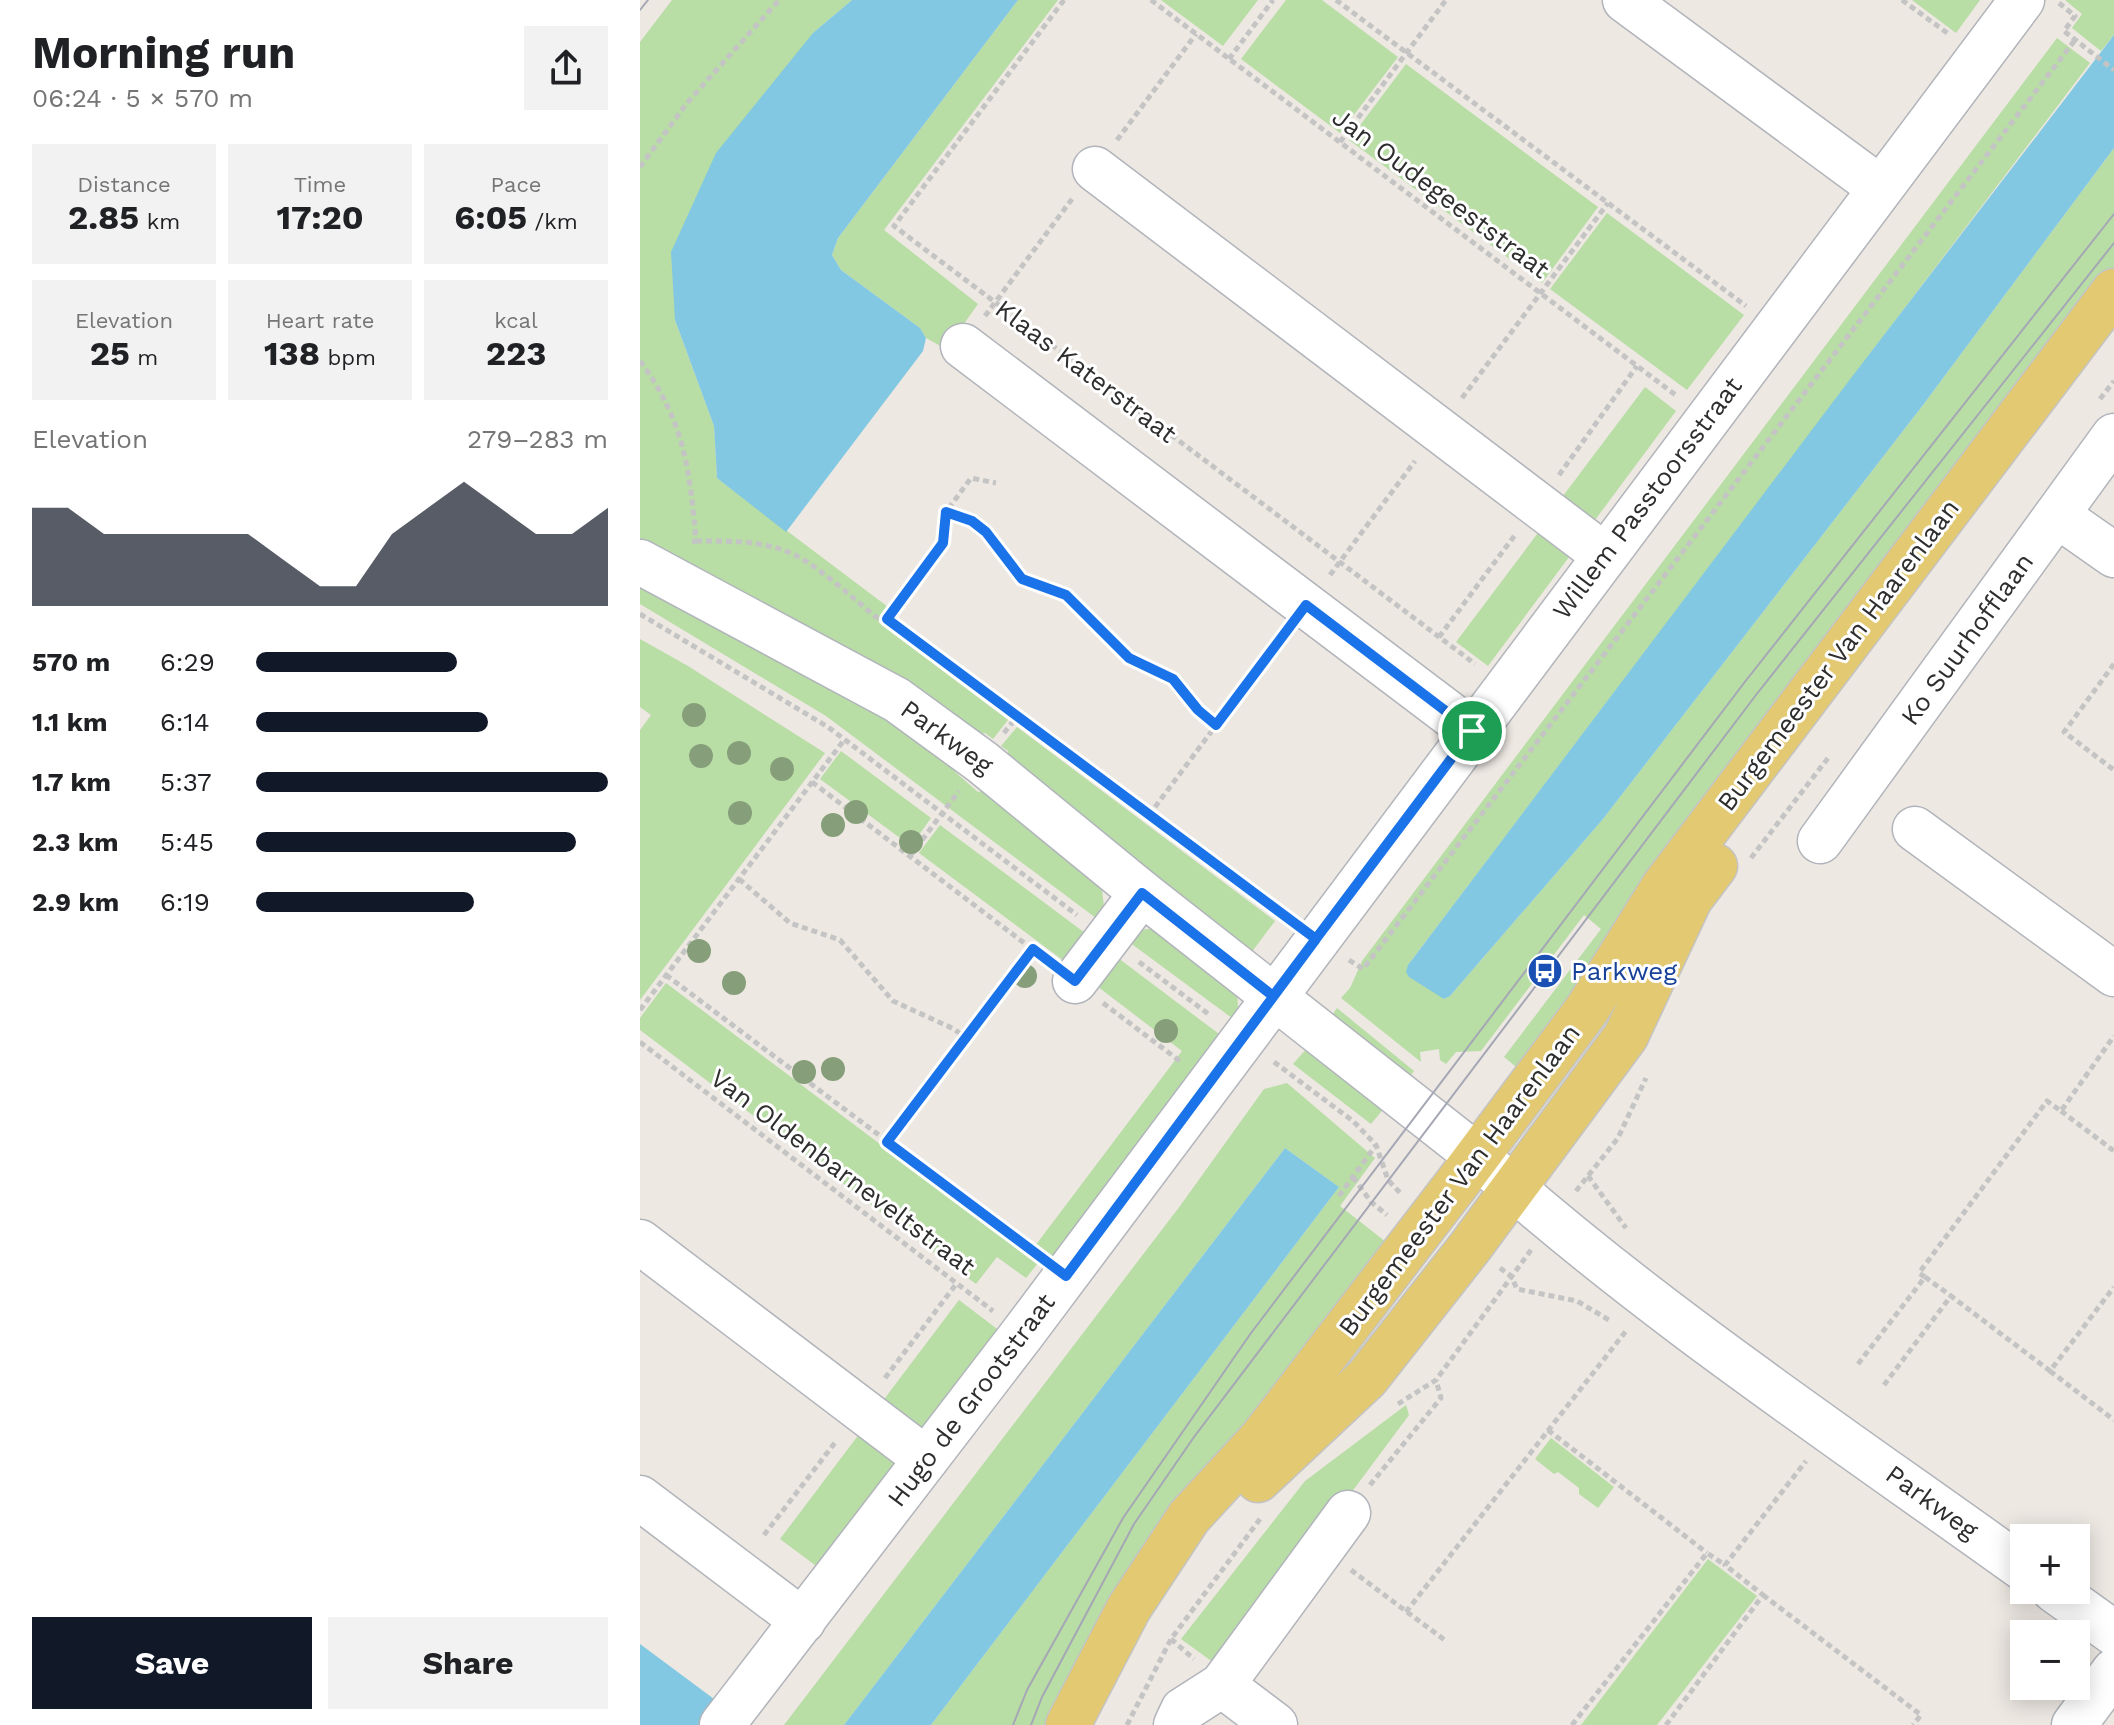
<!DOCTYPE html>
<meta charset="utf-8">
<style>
:root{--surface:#fff;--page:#f2f2f2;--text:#202124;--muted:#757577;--accent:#111827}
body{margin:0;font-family:"Work Sans",sans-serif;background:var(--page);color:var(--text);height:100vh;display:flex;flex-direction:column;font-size:30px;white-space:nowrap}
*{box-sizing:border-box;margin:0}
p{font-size:26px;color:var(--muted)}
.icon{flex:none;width:44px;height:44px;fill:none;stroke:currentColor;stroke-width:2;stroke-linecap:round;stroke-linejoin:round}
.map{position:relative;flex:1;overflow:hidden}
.side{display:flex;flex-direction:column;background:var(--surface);width:640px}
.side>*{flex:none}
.controls{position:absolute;left:1370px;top:1524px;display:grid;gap:16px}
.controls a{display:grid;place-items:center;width:80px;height:80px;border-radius:0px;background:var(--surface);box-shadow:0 4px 20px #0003;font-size:40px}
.pin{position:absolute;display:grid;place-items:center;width:68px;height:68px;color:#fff;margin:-34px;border:4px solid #fff;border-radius:50%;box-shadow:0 2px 8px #0007}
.round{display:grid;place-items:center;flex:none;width:84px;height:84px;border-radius:0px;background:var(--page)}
.overview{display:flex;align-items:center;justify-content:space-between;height:136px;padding:0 32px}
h1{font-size:44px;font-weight:700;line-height:60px}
.metrics{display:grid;grid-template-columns:repeat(3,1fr);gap:12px;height:136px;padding:8px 32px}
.metrics div{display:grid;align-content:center;border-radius:0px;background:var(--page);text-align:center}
.metrics b{font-size:34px;font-weight:700}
.metrics small{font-size:22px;font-weight:400}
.metrics p{font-size:22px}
.chart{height:224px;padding:16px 32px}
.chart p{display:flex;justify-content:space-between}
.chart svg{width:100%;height:144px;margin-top:8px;fill:var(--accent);opacity:.7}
.cta{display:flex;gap:16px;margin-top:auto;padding:16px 32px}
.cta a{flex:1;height:92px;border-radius:0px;background:var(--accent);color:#fff;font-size:32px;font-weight:700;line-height:92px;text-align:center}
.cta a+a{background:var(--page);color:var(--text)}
ul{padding:0 32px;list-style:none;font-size:26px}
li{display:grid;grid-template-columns:128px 96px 1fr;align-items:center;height:60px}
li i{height:20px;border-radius:10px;background:var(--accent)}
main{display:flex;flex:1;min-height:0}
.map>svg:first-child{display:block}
.green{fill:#b8dda5}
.water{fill:#82c8e2}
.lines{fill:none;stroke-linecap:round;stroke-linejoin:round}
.minor-casing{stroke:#b2b4bc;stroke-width:47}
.major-casing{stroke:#c4c4c4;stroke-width:47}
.path{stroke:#c4c4c4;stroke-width:5;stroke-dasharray:6 4;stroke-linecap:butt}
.minor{stroke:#fff;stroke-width:44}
.major{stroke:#e2c972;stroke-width:44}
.tram{stroke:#a5a7b5;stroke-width:2}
.tree{fill:#869f7a}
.route-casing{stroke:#fff;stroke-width:16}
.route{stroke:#1a73e8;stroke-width:10}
.labels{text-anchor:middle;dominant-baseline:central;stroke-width:6;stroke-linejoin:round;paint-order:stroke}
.street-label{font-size:26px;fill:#2e2e2e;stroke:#fff}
.transit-label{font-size:26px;fill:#164399;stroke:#fff;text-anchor:start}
</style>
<main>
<section class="side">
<div class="overview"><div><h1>Morning run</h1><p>06:24 · 5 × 570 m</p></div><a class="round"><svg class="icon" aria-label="share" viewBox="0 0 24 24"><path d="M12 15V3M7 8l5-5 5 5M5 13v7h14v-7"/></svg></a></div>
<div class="metrics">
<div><p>Distance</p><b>2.85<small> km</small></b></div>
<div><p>Time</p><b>17:20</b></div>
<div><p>Pace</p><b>6:05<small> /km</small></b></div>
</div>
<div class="metrics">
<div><p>Elevation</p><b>25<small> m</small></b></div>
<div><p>Heart rate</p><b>138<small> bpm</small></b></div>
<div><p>kcal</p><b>223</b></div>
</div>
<div class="chart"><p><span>Elevation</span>279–283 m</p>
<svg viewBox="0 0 160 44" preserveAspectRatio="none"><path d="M0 44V14L10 14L20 22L30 22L40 22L50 22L60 22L70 30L80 38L90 38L100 22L110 14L120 6L130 14L140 22L150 22L160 14V44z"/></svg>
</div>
<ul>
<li><b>570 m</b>6:29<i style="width:57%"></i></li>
<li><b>1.1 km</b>6:14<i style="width:66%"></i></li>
<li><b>1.7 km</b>5:37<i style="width:100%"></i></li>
<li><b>2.3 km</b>5:45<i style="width:91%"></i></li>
<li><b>2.9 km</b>6:19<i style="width:62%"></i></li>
</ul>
<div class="cta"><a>Save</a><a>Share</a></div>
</section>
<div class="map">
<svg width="1474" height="1725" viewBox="0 0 1474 1725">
<rect width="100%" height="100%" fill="#ede8e2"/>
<!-- green -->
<g class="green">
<path d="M32,0H212L173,33L35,320L74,426L77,478L248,607L238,622L368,720L353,739L345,733L331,736L0,547V42Z"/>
<path d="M378,0H418L244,230L338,304L306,349L286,338L280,328L201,270L192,255L198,238Z"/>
<path d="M521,0H618L583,46Z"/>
<path d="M646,0H682L758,57L700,133L601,59Z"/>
<path d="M1272,0H1340L1316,33Z"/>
<path d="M1425,0H1474V35L1461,51L1432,28L1442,14Z"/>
<path d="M1417,38L1450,63L768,965L804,999L810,996L963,819L1283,405L1474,148V277L886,1075L864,1057L961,929L944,915L841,1051L816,1052L806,1064L800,1060L799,1049L780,1052L781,1062L701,998L710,988L722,961Z"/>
<path d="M766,64L958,207L902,283L709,140Z"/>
<path d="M967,213L1104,315L1047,390L910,289Z"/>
<path d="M1005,387L1036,411L952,524L920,500Z"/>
<path d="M901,529L932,553L848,666L816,642Z"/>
<path d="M0,577L315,757V772L338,792L352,788L460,873L465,915L460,921L186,716L0,604Z"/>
<path d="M0,639L48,666L185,753L0,1000V730L11,715L0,707Z"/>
<path d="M377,727L635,921L608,957L368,767V751L361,746Z"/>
<path d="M201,751L291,818L271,846L180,779Z"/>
<path d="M300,825L449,936L428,964L279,853Z"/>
<path d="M524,927L597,992L598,1007L592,1018L485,939L492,931Z"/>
<path d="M474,955L583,1037L414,1260L395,1246L542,1051L453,983Z"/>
<path d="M26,983L398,1263L386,1278L357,1257L336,1284L0,1030V1018Z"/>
<path d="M697,1008L774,1071L765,1083L688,1021Z"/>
<path d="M669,1046L745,1107L731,1124L653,1064Z"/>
<path d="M647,1083L735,1158L700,1206L755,1249L418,1725H291L699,1187L645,1148L204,1725H144L540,1206L624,1089Z"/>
<path d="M319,1300L365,1335L285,1441L239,1406Z"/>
<path d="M766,1405L769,1415L581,1668L541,1639L665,1481Z"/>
<path d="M220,1433L266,1468L187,1574L140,1539Z"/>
<path d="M911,1438L974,1487L958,1508L939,1494V1488L918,1472L914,1474L895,1459Z"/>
<path d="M1068,1559L1117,1596L1017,1725H941Z"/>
</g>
<!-- water -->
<g class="water">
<path d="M212,0H378L198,238L192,255L201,270L280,328L286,338L283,351L146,532L77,478L74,426L35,320L31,252L76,153L173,33Z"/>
<path d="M1474,35V148L1283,405L963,819L810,996L804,999L769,977L766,972L768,965L1211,378Z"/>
<path d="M645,1148L699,1187L291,1725H204Z"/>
<path d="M0,1644L109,1725H0Z"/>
</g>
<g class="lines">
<defs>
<g id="minor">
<path d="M985,0L1240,188"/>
<path d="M455,169L964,555"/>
<path d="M323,346L832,731"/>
<path d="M1417,515L1474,555"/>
<path d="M0,562L257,700L342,762L502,893L837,1156C1007,1309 1199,1436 1384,1569"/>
<path d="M1275,829L1474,974"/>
<path d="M1180,841L1474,436"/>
<path d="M435,981L502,893"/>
<path d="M0,1242L286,1459"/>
<path d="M0,1498L163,1621"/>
<path d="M1414,1590L1474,1633"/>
<path d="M582,1685L635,1725"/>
<path d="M82,1725L383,1333L1382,0"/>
<path d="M536,1725L543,1710L582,1685L708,1513"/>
<path d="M1434,1725L1474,1671"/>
</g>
<g id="major">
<path d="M618,1480L727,1378L830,1247L921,1124L986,1036L1050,899L1075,866"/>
<path d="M428,1725L489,1608L549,1517L621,1439L818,1182L948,1008L1024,886L1474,291"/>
</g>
</defs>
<!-- minor casing -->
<use href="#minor" class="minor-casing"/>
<!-- major casing -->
<use href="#major" class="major-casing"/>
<!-- path -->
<g class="path">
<path d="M424,0L254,226L835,664"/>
<path d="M511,0L1037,396"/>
<path d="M696,0L1106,306"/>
<path d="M1262,0L1310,35"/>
<path d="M1419,3L1435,16L1424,31L1474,70"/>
<path d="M589,59L633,0"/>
<path d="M477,140L556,34"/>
<path d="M700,142L806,0"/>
<path d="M0,167L47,103L139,0"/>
<path d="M345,316L432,199"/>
<path d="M0,361C44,420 50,470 56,541L52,542"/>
<path d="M822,398L968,203"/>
<path d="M1460,399L1474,381"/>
<path d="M919,475L997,366"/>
<path d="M306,512L332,521L346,532L382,579L426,595L489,658L533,679L558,710L576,725"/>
<path d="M56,541C89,541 124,540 155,555C179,567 214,599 236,617L247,619L648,918"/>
<path d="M690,575L775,461"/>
<path d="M0,614L188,727L437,915"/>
<path d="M247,619L303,543L306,512L331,478L356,483"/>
<path d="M799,637L875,535"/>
<path d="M1474,664L1424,732L1474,770"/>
<path d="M364,733L378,715"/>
<path d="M172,782L404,958"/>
<path d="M509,815L642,637"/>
<path d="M270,856L319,791"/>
<path d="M1111,858L1188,758"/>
<path d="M99,879L150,923L200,940L253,1001L314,1029L326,1038"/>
<path d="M709,960L723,969L1435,40"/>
<path d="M499,962L571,1016"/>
<path d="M26,975L396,1253"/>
<path d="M463,1003L541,1062"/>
<path d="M0,1010L204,740"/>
<path d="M0,1042L353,1311"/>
<path d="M634,1062L713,1121L736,1145L748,1180L762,1195"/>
<path d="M1421,1111L1474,1151"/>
<path d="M247,1142L393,949"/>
<path d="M948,1176L986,1228"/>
<path d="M713,1177L731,1202L747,1215"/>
<path d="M936,1191L978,1138L1006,1078"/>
<path d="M699,1196L736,1145"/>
<path d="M860,1268L871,1276L877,1289L937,1301L969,1320"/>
<path d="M1285,1277L1311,1296"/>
<path d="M1218,1364L1285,1277L1279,1273L1407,1101L1421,1111L1474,1036"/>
<path d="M1410,1371L1474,1420"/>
<path d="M245,1378L317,1283"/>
<path d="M1244,1385L1311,1296L1410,1371L1474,1287"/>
<path d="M758,1404L796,1380L891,1250"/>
<path d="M908,1430L1067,1553"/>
<path d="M730,1485L801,1398L796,1380"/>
<path d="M124,1535L197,1440"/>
<path d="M711,1570L806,1641"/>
<path d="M1123,1595L1281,1715L1273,1725"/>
<path d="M766,1612L986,1331"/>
<path d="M531,1639L554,1659"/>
<path d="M487,1725L531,1639L620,1519"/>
<path d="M932,1725L1067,1553L1085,1565"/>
<path d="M1026,1725L1123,1595L1085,1565L1166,1461"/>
</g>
<!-- minor -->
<use href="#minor" class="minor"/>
<!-- major -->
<use href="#major" class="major"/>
<!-- tram -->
<g class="tram">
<path d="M0,10L8,0"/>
<path d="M373,1725L387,1690L483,1518L611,1333L1104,683L1474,214"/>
<path d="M391,1725L402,1697L494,1524L554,1437L1116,695L1474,243"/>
</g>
</g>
<!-- trees -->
<g class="tree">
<circle cx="54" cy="715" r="12"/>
<circle cx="99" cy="753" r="12"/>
<circle cx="61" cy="756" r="12"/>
<circle cx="142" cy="769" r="12"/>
<circle cx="216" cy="812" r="12"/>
<circle cx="100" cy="813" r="12"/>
<circle cx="193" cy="825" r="12"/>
<circle cx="271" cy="842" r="12"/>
<circle cx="59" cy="951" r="12"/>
<circle cx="385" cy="976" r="12"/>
<circle cx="94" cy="983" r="12"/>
<circle cx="526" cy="1031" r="12"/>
<circle cx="193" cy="1069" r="12"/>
<circle cx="164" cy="1072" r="12"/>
</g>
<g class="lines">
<defs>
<path id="route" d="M832,731L666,605L576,725L558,710L533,679L489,658L426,595L382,579L346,532L332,521L306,512L303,543L247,619L676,939L426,1276L247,1142L393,949L435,981L502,893L633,996C699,908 766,819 832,731"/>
</defs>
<!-- route casing -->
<use href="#route" class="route-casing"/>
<!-- route -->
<use href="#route" class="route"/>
</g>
<!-- icons -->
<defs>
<symbol id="bus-disc" viewBox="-11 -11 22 22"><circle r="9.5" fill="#1a4fb4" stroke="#fff"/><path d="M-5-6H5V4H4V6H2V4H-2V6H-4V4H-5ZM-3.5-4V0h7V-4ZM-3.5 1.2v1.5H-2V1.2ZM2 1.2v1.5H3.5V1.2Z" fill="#fff"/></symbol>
</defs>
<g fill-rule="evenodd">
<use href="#bus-disc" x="885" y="951" width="40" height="40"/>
</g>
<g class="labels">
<!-- street labels -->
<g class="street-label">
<text transform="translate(801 193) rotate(37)">Jan Oudegeeststraat</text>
<text transform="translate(446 371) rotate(37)">Klaas Katerstraat</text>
<text transform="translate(1007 498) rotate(-53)">Willem Passtoorsstraat</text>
<text transform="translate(1327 639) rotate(-54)">Ko Suurhofflaan</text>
<text transform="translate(1198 655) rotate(-53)">Burgemeester Van Haarenlaan</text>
<text transform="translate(307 737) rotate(36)">Parkweg</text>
<text transform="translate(203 1172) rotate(37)">Van Oldenbarneveltstraat</text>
<text transform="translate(819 1180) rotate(-53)">Burgemeester Van Haarenlaan</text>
<text transform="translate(331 1400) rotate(-53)">Hugo de Grootstraat</text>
<text transform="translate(1292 1502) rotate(36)">Parkweg</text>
</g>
<!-- transit labels -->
<g class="transit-label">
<text x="931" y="971">Parkweg</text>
</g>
</g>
</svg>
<div class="controls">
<a>+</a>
<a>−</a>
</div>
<div class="pin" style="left:832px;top:731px;background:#1e9e55"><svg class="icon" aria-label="arrive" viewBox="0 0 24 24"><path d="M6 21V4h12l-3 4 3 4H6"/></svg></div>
</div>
</main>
